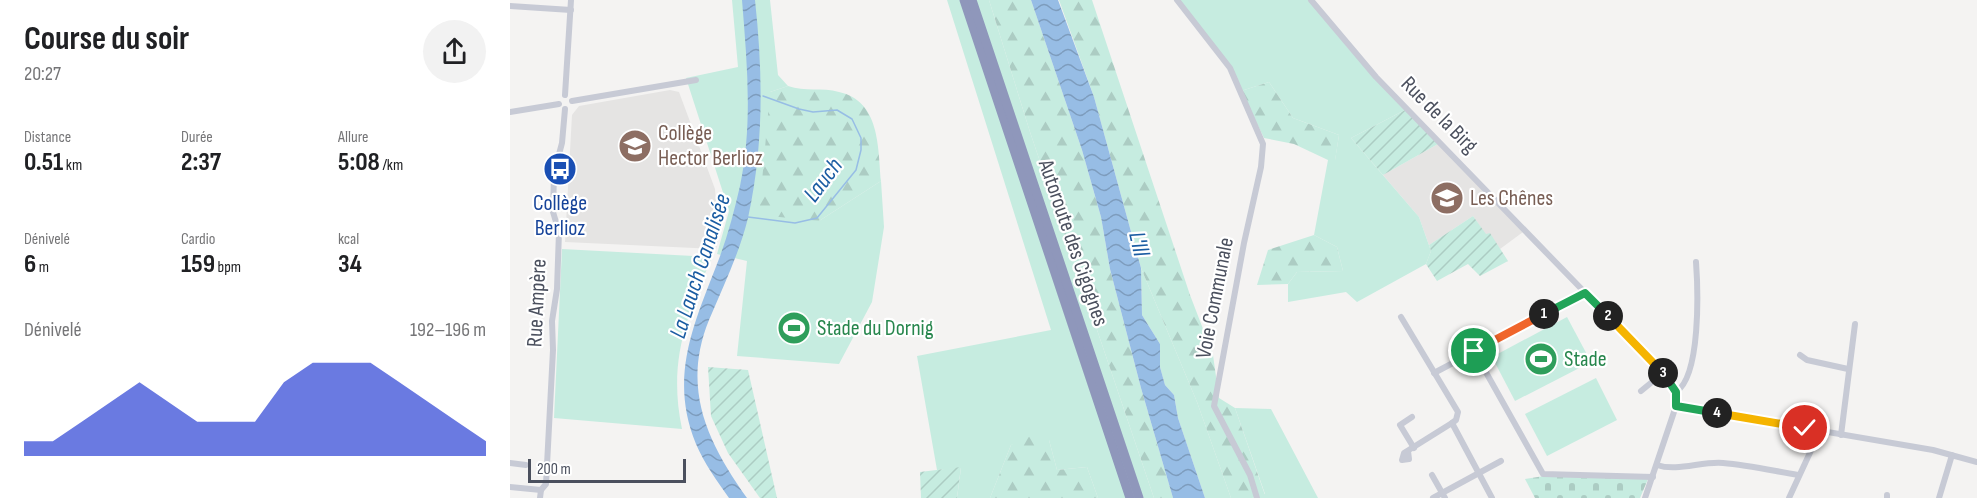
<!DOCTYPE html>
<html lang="fr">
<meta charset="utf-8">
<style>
:root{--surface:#fff;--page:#f2f2f2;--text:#202124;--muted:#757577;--accent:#2c42d5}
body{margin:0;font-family:"Sofia Sans Condensed",sans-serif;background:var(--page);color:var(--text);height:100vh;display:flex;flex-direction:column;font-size:22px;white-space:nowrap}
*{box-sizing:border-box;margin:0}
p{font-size:20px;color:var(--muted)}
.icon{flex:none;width:33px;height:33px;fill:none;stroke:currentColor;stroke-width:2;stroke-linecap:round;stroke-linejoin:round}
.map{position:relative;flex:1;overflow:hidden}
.side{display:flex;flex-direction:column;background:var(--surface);width:510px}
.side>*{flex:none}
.scale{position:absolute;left:18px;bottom:15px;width:158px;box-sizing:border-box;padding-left:6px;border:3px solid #4b505e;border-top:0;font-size:16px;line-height:21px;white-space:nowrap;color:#4b505e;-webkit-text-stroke:4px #fff;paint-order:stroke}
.pin{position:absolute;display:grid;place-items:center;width:51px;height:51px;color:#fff;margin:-26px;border:3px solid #fff;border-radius:50%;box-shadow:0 2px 6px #0007}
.km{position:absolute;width:30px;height:30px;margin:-15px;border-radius:50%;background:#222;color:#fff;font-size:16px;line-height:30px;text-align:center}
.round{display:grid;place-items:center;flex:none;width:63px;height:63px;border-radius:32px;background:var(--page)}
.summary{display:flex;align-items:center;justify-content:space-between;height:102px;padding:0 24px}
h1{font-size:33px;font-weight:700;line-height:45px}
.stats{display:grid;grid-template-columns:repeat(3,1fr);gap:9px;height:102px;padding:6px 24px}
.stats div{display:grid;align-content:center}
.stats b{font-size:26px;font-weight:700}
.stats small{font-size:16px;font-weight:400}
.stats p{font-size:16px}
.chart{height:168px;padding:12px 24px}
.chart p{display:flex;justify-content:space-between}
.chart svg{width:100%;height:108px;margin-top:6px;fill:var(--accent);opacity:.7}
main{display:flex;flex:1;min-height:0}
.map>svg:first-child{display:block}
.education{fill:#e5e4e3}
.green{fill:#c6ece0}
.forest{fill:url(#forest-firs)}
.cemetery{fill:url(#cemetery-stones)}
.garden{fill:url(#garden-furrows)}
.water{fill:url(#water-waves)}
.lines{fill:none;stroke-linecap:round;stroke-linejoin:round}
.stream{stroke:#97bde5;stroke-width:1.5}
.minor{stroke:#c7cad5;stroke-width:6}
.highway{stroke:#8f97bb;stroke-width:9}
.split-1-casing{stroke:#fff;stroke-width:12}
.split-2-casing{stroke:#fff;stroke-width:12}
.split-3-casing{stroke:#fff;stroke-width:12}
.split-4-casing{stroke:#fff;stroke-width:12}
.split-5-casing{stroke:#fff;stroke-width:12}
.split-1{stroke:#f0652b;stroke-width:8}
.split-2{stroke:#22a559;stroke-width:8}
.split-3{stroke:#f5b400;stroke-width:8}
.split-4{stroke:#22a559;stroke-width:8}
.split-5{stroke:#f5b400;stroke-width:8}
.labels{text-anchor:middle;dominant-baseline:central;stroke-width:4.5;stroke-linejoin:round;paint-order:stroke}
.street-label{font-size:22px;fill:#4b505e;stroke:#fff}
.education-label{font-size:22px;fill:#785e54;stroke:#fff;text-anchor:start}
.transit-label{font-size:22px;fill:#164399;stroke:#fff}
.leisure-label{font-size:22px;fill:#27864d;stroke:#fff;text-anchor:start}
.water-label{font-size:24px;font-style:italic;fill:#1a5ca2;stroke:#fff}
</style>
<main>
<section class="side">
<div class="summary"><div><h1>Course du soir</h1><p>20:27</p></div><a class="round"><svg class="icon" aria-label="share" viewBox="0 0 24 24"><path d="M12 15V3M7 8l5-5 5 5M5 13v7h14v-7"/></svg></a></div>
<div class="stats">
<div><p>Distance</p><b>0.51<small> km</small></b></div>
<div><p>Durée</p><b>2:37</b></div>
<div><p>Allure</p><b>5:08<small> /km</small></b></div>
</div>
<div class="stats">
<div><p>Dénivelé</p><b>6<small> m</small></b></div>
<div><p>Cardio</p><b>159<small> bpm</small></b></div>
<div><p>kcal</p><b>34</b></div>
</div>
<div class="chart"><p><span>Dénivelé</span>192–196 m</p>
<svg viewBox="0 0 160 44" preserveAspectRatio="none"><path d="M0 44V38L10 38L20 30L30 22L40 14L50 22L60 30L70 30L80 30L90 14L100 6L110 6L120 6L130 14L140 22L150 30L160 38V44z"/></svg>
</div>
</section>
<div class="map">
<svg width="1467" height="498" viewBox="0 0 1467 498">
<defs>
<pattern id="forest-firs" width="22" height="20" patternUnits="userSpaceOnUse" patternTransform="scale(1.5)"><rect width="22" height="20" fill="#c6ece0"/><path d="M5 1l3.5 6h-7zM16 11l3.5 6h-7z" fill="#acccc3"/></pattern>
<pattern id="cemetery-stones" width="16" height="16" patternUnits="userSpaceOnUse" patternTransform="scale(1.5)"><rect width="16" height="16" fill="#c6ece0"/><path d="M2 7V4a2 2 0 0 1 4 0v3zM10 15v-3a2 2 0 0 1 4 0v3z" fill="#acccc3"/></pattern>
<pattern id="garden-furrows" width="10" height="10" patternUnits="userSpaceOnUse" patternTransform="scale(1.5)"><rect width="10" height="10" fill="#c6ece0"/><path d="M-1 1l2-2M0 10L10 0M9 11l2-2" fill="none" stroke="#acccc3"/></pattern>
<pattern id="water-waves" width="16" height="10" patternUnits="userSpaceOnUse" patternTransform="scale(1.5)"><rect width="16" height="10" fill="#97bde5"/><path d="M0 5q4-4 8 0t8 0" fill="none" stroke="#7d9cbd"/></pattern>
</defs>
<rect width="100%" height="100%" fill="#f4f3f2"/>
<!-- education -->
<g class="education">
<path d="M160,90L169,92L205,189L208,227L211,229L206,249L55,242L62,115L69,106Z"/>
<path d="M928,144L1013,232L990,249L980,234L976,235L963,216L919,245L909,217L873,175Z"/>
</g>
<!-- green -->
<g class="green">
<path d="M222,0H260L268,75L278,86L260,92L309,221L371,181L374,227L362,302L329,364L227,356L237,261L207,254L219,211L176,78L228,67Z"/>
<path d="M437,0H479L520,132L644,498H588L577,467L547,470L539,440L501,445L480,498H447L451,468L427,470L407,356L541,330Z"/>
<path d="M667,0H804L837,47L895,110L841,138L909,217L921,251L916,264L847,302L836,292L778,302V284L787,272L833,271L827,247L804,235L818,160H825L829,135L783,118L759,82L731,91L718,67Z"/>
<path d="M52,249L202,257C176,318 158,362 172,429L44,418Z"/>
<path d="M631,268L687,402L721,498H695L668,418L664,395L655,385L650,367V344L632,315Z"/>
<path d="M1057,317L1081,362L1005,401L982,357Z"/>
<path d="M1086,378L1107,420L1037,456L1015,414Z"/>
<path d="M725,408L761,409L808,498H742L755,494Z"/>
</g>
<!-- forest -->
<g class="forest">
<path d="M479,0H521L572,150L591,217L600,269L631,388L663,498H644L520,132Z"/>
<path d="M549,0H582L680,295L703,355L709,398L725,408L755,495L742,498H721L687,402L631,268L584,97Z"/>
<path d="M759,82L783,118L829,135L825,161L818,160L784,144L754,138L731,91Z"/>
<path d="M278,86C295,92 312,87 329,92C370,101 368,147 371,181L309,221L249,215L260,92Z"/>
<path d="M804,235L827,247L833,271L787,272L778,284L747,285L758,250Z"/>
<path d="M523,435L539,440L547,470L577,467L588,498H480L501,445Z"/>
</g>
<!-- cemetery -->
<path class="cemetery" d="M1034,476L1138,479L1130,498H1025L1015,479Z"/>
<!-- garden -->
<g class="garden">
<path d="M895,110L928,144L873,175L841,138Z"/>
<path d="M963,216L976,234L980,233L998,261L970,276L958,264L927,281L916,264L921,251L919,245Z"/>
<path d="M198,367L238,370L267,498H250L218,453L201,416Z"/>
<path d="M451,467L447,498H411L410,472Z"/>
</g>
<!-- water -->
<g class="water">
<path d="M232,0H245C253,74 254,145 238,218C229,254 213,287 199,320C171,389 198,443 237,498H219C207,481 194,463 186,444C159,378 183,326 207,264C217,239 224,212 230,186C243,124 237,62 232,0Z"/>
<path d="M521,0H548L584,97L631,268L632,315L650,344V367L655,385L664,395L668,418L695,498H663L631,388L600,269L591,217L572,150Z"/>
</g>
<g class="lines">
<!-- stream -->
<path class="stream" d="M238,217L285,223L307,218L346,170L351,150V138L342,119L327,110L303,112L289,109L253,96"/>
<!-- minor -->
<g class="minor">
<path d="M667,0L720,68L753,144L751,167L734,243L704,406L740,475L747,498"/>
<path d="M801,0L866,77L1153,373L1166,392"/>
<path d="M0,6L61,10"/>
<path d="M55,95L61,0"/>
<path d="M62,101L186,80"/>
<path d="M0,112L49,104"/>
<path d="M891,317L948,412L946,420L942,423L982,498"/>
<path d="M964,351L1033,474L1143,477"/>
<path d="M1290,355L1297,360L1338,369"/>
<path d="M924,373L1075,293"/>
<path d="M1131,391L1153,373"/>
<path d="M1166,406L1423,450L1467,462"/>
<path d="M902,417L890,425L904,448"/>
<path d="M1331,435L1345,324"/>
<path d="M898,451L899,459L892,460L894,453L942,423"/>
<path d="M0,463L16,465"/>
<path d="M1147,465C1167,472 1192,461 1213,463C1238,465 1264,471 1288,475"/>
<path d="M922,475L935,498"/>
<path d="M0,487L31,490"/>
<path d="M30,498L31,490L36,484L43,350L42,321L47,289L49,232L43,212L44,173L52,143L55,109"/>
<path d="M923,498L991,461"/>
<path d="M1135,498L1166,406V392C1191,376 1188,289 1186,262"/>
<path d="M1279,498L1310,431"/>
<path d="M1377,498V495"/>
<path d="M1429,498L1442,455"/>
</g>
<!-- highway -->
<g class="highway">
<path d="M454,0L620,498"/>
<path d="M462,0L629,498"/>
</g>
</g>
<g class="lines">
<defs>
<path id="split-1" d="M964,351L1034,314"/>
<path id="split-2" d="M1034,314L1075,293L1098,316"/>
<path id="split-3" d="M1098,316L1153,373"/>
<path id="split-4" d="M1153,373L1166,392V406L1207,413"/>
<path id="split-5" d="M1207,413L1295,428"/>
</defs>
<!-- split-1 casing -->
<use href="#split-1" class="split-1-casing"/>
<!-- split-2 casing -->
<use href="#split-2" class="split-2-casing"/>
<!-- split-3 casing -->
<use href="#split-3" class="split-3-casing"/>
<!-- split-4 casing -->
<use href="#split-4" class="split-4-casing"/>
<!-- split-5 casing -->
<use href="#split-5" class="split-5-casing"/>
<!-- split-1 -->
<use href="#split-1" class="split-1"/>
<!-- split-2 -->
<use href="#split-2" class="split-2"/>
<!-- split-3 -->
<use href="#split-3" class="split-3"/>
<!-- split-4 -->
<use href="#split-4" class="split-4"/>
<!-- split-5 -->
<use href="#split-5" class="split-5"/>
</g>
<!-- icons -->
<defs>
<symbol id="school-disc" viewBox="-11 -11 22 22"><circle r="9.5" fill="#8d6e63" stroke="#fff"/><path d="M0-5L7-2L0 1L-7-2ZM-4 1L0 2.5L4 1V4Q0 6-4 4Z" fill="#fff"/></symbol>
<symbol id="bus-disc" viewBox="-11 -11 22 22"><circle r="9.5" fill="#1a4fb4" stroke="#fff"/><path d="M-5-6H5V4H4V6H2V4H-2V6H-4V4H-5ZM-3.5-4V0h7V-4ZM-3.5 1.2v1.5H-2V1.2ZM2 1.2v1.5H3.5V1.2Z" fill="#fff"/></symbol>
<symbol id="stadium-disc" viewBox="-11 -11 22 22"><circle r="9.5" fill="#2e9e5b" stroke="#fff"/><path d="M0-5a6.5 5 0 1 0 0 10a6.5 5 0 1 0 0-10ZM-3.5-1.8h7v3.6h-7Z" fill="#fff"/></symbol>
</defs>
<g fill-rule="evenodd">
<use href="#school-disc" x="106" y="127" width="38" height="38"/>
<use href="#bus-disc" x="31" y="150" width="38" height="38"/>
<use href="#school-disc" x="918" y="179" width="38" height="38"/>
<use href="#stadium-disc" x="265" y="309" width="38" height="38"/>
<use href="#stadium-disc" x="1012" y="340" width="38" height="38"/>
</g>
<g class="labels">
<!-- street labels -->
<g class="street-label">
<text transform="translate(929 115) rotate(45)">Rue de la Birg</text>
<text transform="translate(563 243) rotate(71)">Autoroute des Cigognes</text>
<text transform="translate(705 298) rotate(-79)">Voie Communale</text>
<text transform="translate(27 303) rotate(-87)">Rue Ampère</text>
</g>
<!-- education labels -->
<g class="education-label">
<text x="148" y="133">Collège<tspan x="148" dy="25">Hector Berlioz</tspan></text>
<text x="960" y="198">Les Chênes</text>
</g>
<!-- transit labels -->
<g class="transit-label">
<text x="50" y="203">Collège<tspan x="50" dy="25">Berlioz</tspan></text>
</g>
<!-- leisure labels -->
<g class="leisure-label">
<text x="307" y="328">Stade du Dornig</text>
<text x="1054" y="359">Stade</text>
</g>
<!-- water labels -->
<g class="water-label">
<text transform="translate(313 180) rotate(-53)">Lauch</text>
<text transform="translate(629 244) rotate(77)">L'Ill</text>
<text transform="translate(190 266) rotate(-72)">La Lauch Canalisée</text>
</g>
</g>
</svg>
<div class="scale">200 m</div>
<div class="pin" style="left:964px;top:351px;background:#1e9e55"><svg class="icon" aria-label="arrive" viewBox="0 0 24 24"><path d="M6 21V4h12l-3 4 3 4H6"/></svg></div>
<div class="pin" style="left:1295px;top:428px;background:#d93025"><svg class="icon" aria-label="check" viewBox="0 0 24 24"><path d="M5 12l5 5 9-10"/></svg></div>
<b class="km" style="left:1034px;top:314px">1</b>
<b class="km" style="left:1098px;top:316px">2</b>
<b class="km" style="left:1153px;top:373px">3</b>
<b class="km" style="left:1207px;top:413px">4</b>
</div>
</main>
